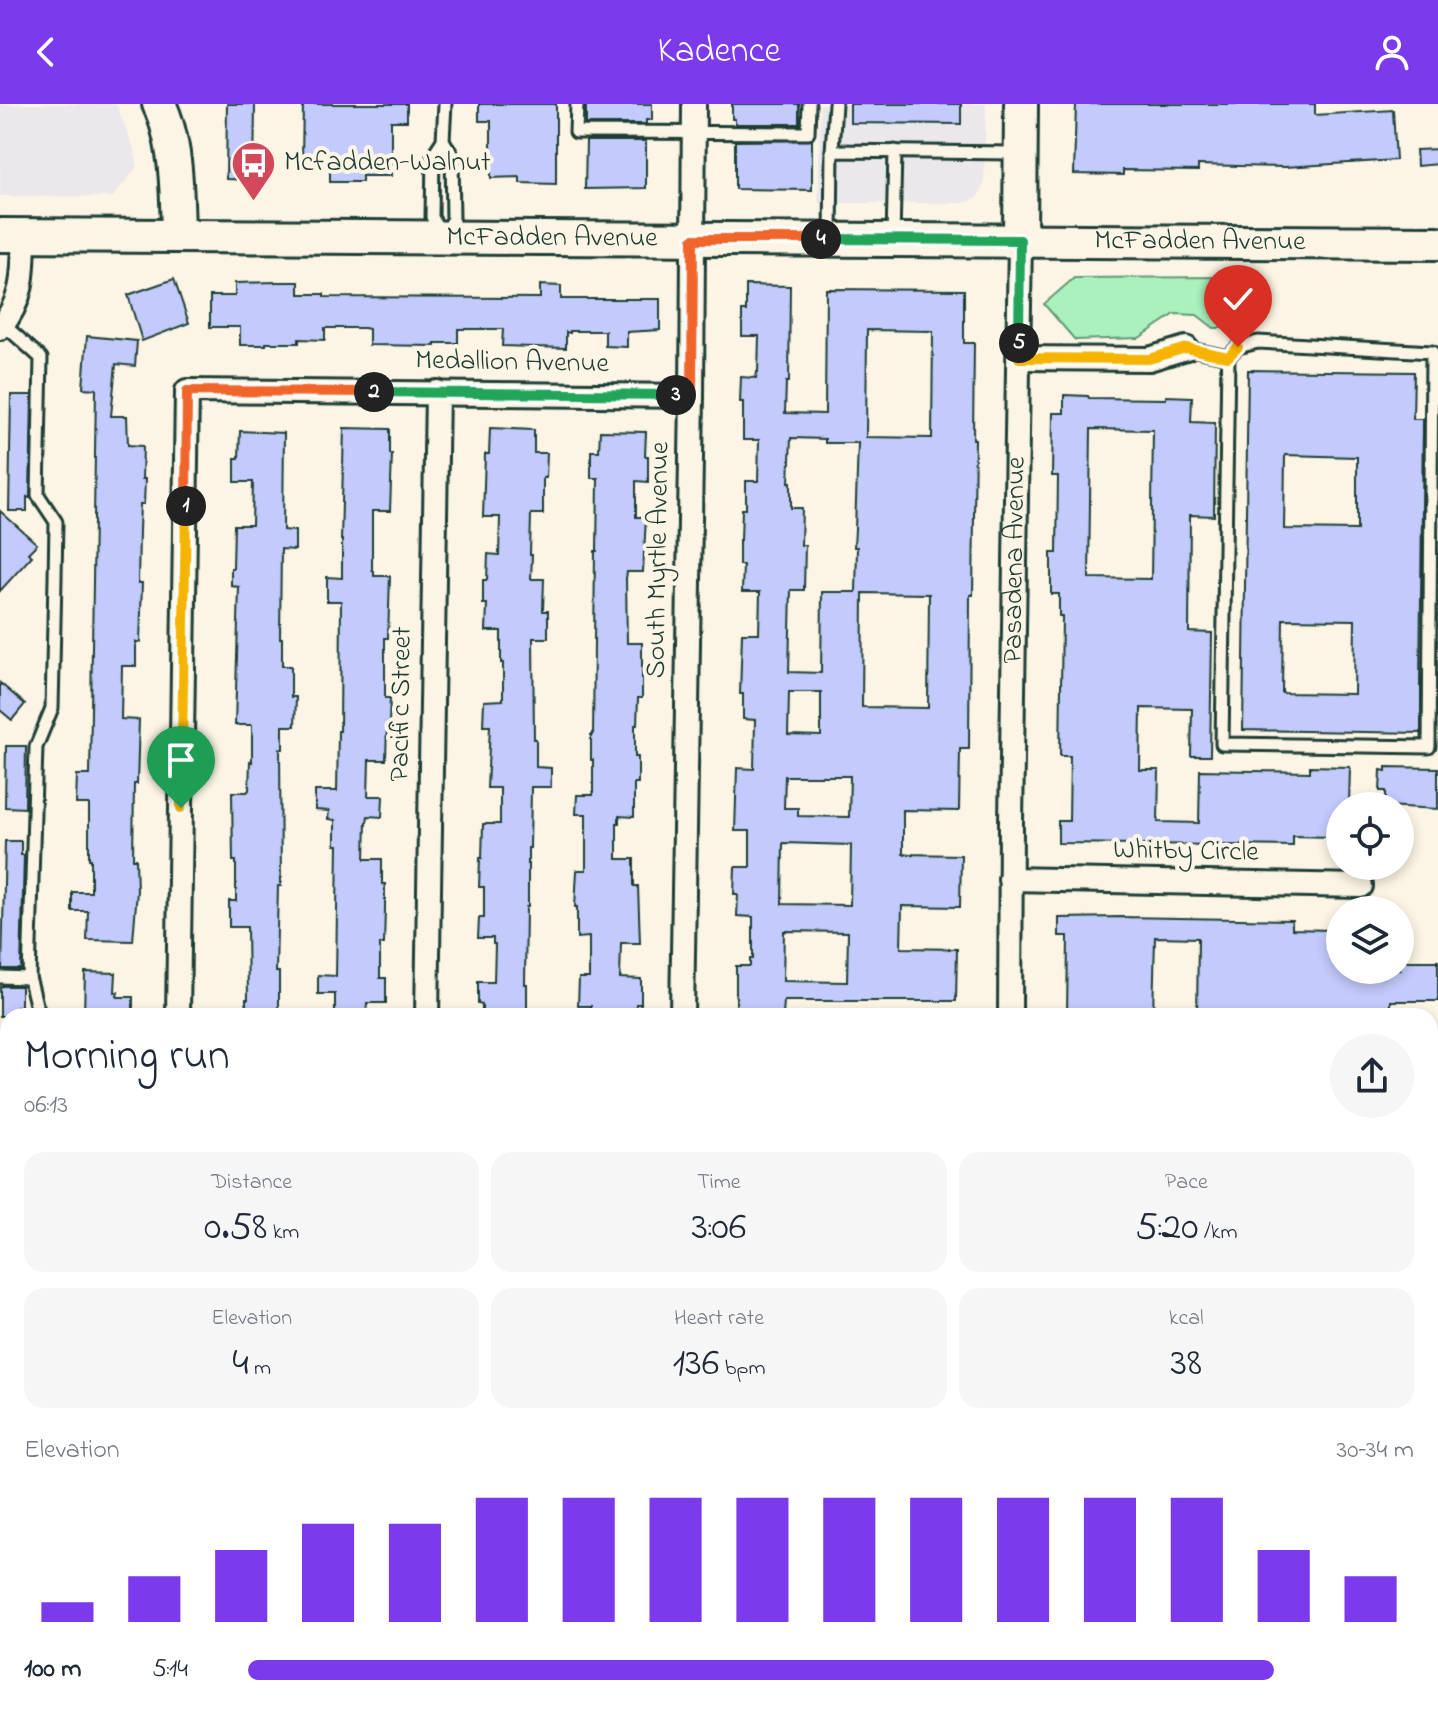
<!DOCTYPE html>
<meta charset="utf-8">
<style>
:root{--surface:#fff;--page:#f6f6f7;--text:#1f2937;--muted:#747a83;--accent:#7c3aed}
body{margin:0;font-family:"Indie Flower",sans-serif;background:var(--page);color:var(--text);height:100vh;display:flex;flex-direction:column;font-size:30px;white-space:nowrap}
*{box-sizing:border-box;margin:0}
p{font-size:26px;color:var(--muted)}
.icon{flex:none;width:44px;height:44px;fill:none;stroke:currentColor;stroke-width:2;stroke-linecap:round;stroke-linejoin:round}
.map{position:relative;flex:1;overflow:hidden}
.panel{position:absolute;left:0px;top:904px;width:1438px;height:708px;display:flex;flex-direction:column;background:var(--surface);border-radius:24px 24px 0 0;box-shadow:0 4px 12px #0003}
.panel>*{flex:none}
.buttons{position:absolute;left:1326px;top:688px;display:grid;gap:16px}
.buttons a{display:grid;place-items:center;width:88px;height:88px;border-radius:50%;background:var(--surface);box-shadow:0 4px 12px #0003;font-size:40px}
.pin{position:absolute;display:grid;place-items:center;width:68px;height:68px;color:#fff;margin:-82px -34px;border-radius:50% 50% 50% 0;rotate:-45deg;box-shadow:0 0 8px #0007}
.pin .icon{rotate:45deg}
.km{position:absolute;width:40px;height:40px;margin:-20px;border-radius:50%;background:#222;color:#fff;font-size:22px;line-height:40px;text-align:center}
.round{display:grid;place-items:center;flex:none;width:84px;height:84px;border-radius:42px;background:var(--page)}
.headline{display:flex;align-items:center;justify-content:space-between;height:136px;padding:0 24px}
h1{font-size:44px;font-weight:600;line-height:60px}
.metrics{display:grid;grid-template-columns:repeat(3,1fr);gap:12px;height:136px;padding:8px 24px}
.metrics div{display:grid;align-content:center;border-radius:20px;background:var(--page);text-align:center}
.metrics b{font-size:40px;font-weight:600}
.metrics small{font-size:22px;font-weight:400}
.metrics p{font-size:22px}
.chart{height:224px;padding:16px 24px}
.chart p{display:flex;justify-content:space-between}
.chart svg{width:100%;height:144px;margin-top:8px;stroke:var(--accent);stroke-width:6}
ul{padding:0 24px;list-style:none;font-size:26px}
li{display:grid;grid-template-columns:128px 96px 1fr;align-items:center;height:60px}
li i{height:20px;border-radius:10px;background:var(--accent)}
header{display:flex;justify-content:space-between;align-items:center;height:104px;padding:0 24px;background:var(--accent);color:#fff;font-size:36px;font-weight:600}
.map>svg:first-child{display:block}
.built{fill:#ebe8ec}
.green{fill:#aaf1be;stroke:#649779;stroke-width:2}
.building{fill:#c3cafc;stroke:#1f3d34;stroke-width:2;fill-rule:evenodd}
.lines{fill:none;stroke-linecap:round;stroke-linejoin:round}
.service-casing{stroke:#1f3d34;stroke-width:17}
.minor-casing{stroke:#1f3d34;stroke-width:28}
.secondary-casing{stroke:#1f3d34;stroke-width:38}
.motorway-casing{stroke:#1f3d34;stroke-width:48}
.service{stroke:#fcf5e5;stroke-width:11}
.minor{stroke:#fcf5e5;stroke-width:22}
.secondary{stroke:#fcf5e5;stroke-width:32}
.motorway{stroke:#fcf5e5;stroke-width:42}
.split-1-casing{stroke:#fff;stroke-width:16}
.split-2-casing{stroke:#fff;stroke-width:16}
.split-3-casing{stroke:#fff;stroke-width:16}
.split-4-casing{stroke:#fff;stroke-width:16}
.split-5-casing{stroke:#fff;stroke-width:16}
.split-6-casing{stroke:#fff;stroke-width:16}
.split-1{stroke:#f5b400;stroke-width:10}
.split-2{stroke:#f0652b;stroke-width:10}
.split-3{stroke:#22a559;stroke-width:10}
.split-4{stroke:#f0652b;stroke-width:10}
.split-5{stroke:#22a559;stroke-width:10}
.split-6{stroke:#f5b400;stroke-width:10}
.labels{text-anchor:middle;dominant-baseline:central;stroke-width:8;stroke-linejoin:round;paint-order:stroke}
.poi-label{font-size:28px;fill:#1f3d34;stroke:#fcf5e5;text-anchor:start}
.street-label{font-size:28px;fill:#1f3d34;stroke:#fcf5e5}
</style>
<header><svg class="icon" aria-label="back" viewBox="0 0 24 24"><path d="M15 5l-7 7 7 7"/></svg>Kadence<svg class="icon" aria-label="person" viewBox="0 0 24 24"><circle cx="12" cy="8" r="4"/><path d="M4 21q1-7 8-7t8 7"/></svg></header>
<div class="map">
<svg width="1438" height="1612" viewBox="0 0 1438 1612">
<rect width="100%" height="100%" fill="#fcf5e5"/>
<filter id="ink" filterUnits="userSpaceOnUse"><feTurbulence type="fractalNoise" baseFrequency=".0125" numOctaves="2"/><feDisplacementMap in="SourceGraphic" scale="16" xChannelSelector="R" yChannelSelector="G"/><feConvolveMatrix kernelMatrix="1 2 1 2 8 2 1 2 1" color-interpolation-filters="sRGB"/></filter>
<g filter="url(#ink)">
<!-- built -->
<g class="built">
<path d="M0,0H116L134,45L138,62L113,93L0,92Z"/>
<path d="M820,0H986L984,81L980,89L977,94L965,99H818Z"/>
</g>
<!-- green -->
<path class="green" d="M1224,173V224H1214L1197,211L1175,210L1139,234L1075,236L1044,200L1074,174Z"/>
<!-- building -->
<g class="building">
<path d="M227,0H255L254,76L226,75Z"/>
<path d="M303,0H407V17H391V72H362V78H330V61L303,60L304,55H302Z"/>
<path d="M479,0H556V80L520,79V73L491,74V17H479Z"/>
<path d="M586,0H652V16H646V20H586Z"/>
<path d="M732,0H799V20H735V15H732Z"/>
<path d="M850,0H961V20L850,19Z"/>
<path d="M1076,0H1315V11L1393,6L1396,56L1285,63L1198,61V67L1123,66V71L1074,70Z"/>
<path d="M812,36V86L735,85V37Z"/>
<path d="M586,37H646V84L585,85Z"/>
<path d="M1438,45V60L1417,62L1416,46Z"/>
<path d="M174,175L189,219L142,237L128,191Z"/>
<path d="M278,178H299V190H324V193L540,194V181L561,182V195H660V226L627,228V243L605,242V227H570V229L566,228V244L502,242L503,225H458V239H435V242L369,241V225L364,224H325V236L299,235V239H266V241H240V223H210V192H235V179Z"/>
<path d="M746,181L790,182L789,278H786L785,309L825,310L826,185L964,186V239H974L973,335H975L973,491H970L969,645H960L959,707L903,706V750L961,751L960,803L902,802L901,844L957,845L956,897H784L783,912H736V862H750V855H753V813L737,812L738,790H734L735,763H750V727H735L737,664L754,665L755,616L743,615V590H740L742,529H759L760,488H742L743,461H739V436H741L742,405H746V377H758L759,336H743V298H740L741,273L756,274L757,268H758L759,232H742V207H746ZM867,226L933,227L932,334L866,333ZM791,334L825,335V339H858L855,425L854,443H857L856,488H822L821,569L789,568L791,486H804L805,441H801L802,404H791V378H789ZM863,489L929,490L928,604L862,603ZM789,588H821V632L788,631ZM785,672H850L849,713L798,712V704H784ZM783,739L851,741L850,801L782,800ZM784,827L848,828L847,878L783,877Z"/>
<path d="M87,232L137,237L135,262L116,260L111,312H127L128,341L143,342L142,375H145L144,400H140L139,427L138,479H142L140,538H136V562H122L121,615L139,616L137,680H134L133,755H136L137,787L133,837L87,836L88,807H72V788H91V755H89V700H76L77,671H90L96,285L83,284Z"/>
<path d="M1248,266L1414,268L1413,315H1423L1420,582H1421V629L1243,626ZM1285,351L1357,353V426L1284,425ZM1283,515L1355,516L1354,590L1282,589Z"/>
<path d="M11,291H32L30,394L27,393V407H9Z"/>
<path d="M1064,291L1088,292L1089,294L1166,295V292L1192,293L1191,318L1215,319L1214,412L1190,411L1189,528L1212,529L1210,652H1191L1192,605L1141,604L1140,666H1159L1158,718L1199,719L1200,666L1310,668V662L1350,663L1349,702H1340V726H1333L1332,733L1293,732V742L1058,739V717H1069L1070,652H1060L1062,512H1059V490H1051V449H1057L1058,372H1052L1053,309H1064ZM1091,325L1153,326L1151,475L1089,474Z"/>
<path d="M344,324L390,325V350H392L390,407H372V467H374V472H390L388,534H385V594H390L389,619H387L386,656H369L368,692H383L382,713L368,712L367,718H366L365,755H382V780H385V806L384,840H380V874H386V899H367L366,912H335V890H318V871L336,872L338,741H335V716L328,715L329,707L315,706V687H337L338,627H340L341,497H327V473L342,474V436H341Z"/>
<path d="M490,324L534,326V349H547L546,374H543V410H531L530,451H532L531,475H544L543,507H548V534H533L534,635H536V663L551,664V683H531L530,744H528V803H526L525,880H527V912H482V901L478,900V878H494L495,840H493V834H478L479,814H484V783H479L480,754H482L483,720H500V684H487L490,622H483L484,597L503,596V559H501V527H486L487,500H483V476H487L488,450L499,451L500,413H483L485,350H489Z"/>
<path d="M240,327L284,329L283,426L295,427V446L281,445L280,534H282V562H291V593H296L295,622H283V645H280L281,782H278L276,868H279V912H246V895H248L247,823H229V797H236V757H233L232,688H247L249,686L250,657L252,658V621H235L239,483L231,482V464H233L234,421H252L253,378H235V354H239Z"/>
<path d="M600,327L646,328L645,352H648V378L636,377V413H646L643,468H627L626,474L627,539H642V594H638L637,621H635V653H638V679H634V713L619,712V719H617V755H634V782H638L640,839H621L620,874L641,875V900H636V912H591V902H578L579,874H589V833L577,834V803H575L577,766H586V710H576L577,691H593V656H591V631H593L595,447H597L598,374H591V347H599Z"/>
<path d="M0,407L37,440L28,449L32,452L0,487Z"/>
<path d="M0,579L25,600L12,616L0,606Z"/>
<path d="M6,642H26L25,704L5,703Z"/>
<path d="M1386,663L1438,664V705L1386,702V687H1380L1381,666L1386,667Z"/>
<path d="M5,737H21V751H24L21,865H2Z"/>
<path d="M1120,813L1292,816V825L1331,826L1332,832H1340V866H1348V872L1384,873V866H1400V857H1438V897H1391V912H1197L1198,834L1155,833L1153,912H1067L1068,832H1059V814Z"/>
<path d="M85,868L116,869L115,888H118L117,893H133V912H84Z"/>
<path d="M2,882H21V903H17V912H0V883Z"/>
</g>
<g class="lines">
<defs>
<g id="service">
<path d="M577,0L576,28L808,29L809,0"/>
<path d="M443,36L452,51L453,116L444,131"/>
<path d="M832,47L835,0"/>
<path d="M441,130L432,113L433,51L443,36L445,0"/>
<path d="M831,133L832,47L1016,49"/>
<path d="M893,135L895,47"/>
<path d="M1186,244L1228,253L1238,243L1258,238L1432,248L1429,643L1222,640L1228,253"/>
<path d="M0,873L29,874L36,643L52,604L55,475L56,418L38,391L41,254L3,220"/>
<path d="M29,874C34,886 34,901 41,912"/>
</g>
<g id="minor">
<path d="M0,224C25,194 23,168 24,131"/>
<path d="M1019,254L1149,255L1186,244"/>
<path d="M1010,775L1361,782"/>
<path d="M178,912L187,287L692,292"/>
<path d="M427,912L437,288"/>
<path d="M682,912L692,292L694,0"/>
<path id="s1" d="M1010,912L1011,718L1020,136"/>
<path d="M0,989H8"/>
<path d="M0,1232L8,1235"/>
<path d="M0,1389L8,1391"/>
<path d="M0,1492L8,1495"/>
<path d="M0,1537L8,1540"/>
<path d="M169,1604L190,1612"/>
<path d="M1026,1612V1604"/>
</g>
<g id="secondary">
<path d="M159,0C177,37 177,91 178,132"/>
<path id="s2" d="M0,131L1438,139"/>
<path d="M1020,136L1021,0"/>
</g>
<g id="motorway">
<path d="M0,1587L8,1590"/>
<path d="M44,1604L64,1612"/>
</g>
</defs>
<!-- service casing -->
<use href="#service" class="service-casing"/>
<!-- minor casing -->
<use href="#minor" class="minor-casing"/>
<!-- secondary casing -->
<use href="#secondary" class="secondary-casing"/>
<!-- motorway casing -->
<use href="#motorway" class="motorway-casing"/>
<!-- service -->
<use href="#service" class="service"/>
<!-- minor -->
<use href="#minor" class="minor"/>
<!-- secondary -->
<use href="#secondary" class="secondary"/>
<!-- motorway -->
<use href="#motorway" class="motorway"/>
</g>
</g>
<g class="lines" filter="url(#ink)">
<defs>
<path id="split-1" d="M181,704L186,402"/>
<path id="split-2" d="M186,402L187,287L374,288"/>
<path id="split-3" d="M374,288L676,291"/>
<path id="split-4" d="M676,291L692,292L693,135H821"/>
<path id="split-5" d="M821,135L1020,136L1019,239"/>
<path id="split-6" d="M1019,239V254L1149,255L1186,244L1228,253L1238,243"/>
</defs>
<!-- split-1 casing -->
<use href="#split-1" class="split-1-casing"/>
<!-- split-2 casing -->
<use href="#split-2" class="split-2-casing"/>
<!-- split-3 casing -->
<use href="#split-3" class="split-3-casing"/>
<!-- split-4 casing -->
<use href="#split-4" class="split-4-casing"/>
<!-- split-5 casing -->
<use href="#split-5" class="split-5-casing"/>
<!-- split-6 casing -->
<use href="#split-6" class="split-6-casing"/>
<!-- split-1 -->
<use href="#split-1" class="split-1"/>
<!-- split-2 -->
<use href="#split-2" class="split-2"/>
<!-- split-3 -->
<use href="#split-3" class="split-3"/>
<!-- split-4 -->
<use href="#split-4" class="split-4"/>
<!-- split-5 -->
<use href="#split-5" class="split-5"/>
<!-- split-6 -->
<use href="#split-6" class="split-6"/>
</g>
<!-- icons -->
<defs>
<symbol id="bus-pin" viewBox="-11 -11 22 30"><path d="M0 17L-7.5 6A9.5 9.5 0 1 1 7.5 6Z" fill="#d1495b" stroke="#fcf5e5"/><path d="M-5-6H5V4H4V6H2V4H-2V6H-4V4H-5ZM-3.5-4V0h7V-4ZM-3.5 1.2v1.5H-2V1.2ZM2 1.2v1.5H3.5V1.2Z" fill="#fff"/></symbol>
</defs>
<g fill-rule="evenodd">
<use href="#bus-pin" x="228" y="34" width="51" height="69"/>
</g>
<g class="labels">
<!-- poi labels -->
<g class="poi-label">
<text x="284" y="59">Mcfadden-Walnut</text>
</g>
<!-- street labels -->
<g class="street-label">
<text stroke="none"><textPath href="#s2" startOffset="552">McFadden Avenue</textPath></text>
<text stroke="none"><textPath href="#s2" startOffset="1200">McFadden Avenue</textPath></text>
<text transform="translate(512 259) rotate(1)">Medallion Avenue</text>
<text transform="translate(659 456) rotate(-89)">South Myrtle Avenue</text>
<text stroke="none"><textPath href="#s1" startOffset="456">Pasadena Avenue</textPath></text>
<text transform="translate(402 600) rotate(-89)">Pacific Street</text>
<text transform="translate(1186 748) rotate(1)">Whitby Circle</text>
</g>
</g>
</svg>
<div class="buttons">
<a><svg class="icon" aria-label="locate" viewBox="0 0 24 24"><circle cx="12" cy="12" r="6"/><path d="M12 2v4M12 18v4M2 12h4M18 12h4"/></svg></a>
<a><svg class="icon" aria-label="layers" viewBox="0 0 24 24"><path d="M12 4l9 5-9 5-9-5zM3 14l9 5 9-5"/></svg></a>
</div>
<div class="pin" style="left:181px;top:704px;background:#1e9e55"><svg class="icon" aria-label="arrive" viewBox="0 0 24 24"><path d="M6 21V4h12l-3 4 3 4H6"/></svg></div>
<div class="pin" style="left:1238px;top:243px;background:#d93025"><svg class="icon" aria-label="check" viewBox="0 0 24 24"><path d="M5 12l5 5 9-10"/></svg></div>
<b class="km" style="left:186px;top:402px">1</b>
<b class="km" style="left:374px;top:288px">2</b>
<b class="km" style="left:676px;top:291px">3</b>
<b class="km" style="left:821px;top:135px">4</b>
<b class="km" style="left:1019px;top:239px">5</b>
<section class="panel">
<div class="headline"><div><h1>Morning run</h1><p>06:13</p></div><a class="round"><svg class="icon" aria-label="share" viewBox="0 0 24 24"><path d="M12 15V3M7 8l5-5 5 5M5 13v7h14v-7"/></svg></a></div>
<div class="metrics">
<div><p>Distance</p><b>0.58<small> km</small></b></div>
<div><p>Time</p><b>3:06</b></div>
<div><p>Pace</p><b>5:20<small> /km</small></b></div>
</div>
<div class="metrics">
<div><p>Elevation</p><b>4<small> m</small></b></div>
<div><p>Heart rate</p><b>136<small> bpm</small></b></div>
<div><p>kcal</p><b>38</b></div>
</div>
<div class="chart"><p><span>Elevation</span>30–34 m</p>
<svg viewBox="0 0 160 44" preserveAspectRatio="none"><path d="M5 44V38M15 44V30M25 44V22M35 44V14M45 44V14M55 44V6M65 44V6M75 44V6M85 44V6M95 44V6M105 44V6M115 44V6M125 44V6M135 44V6M145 44V22M155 44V30"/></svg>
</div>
<ul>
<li><b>100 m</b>5:14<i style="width:88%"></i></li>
</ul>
</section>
</div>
